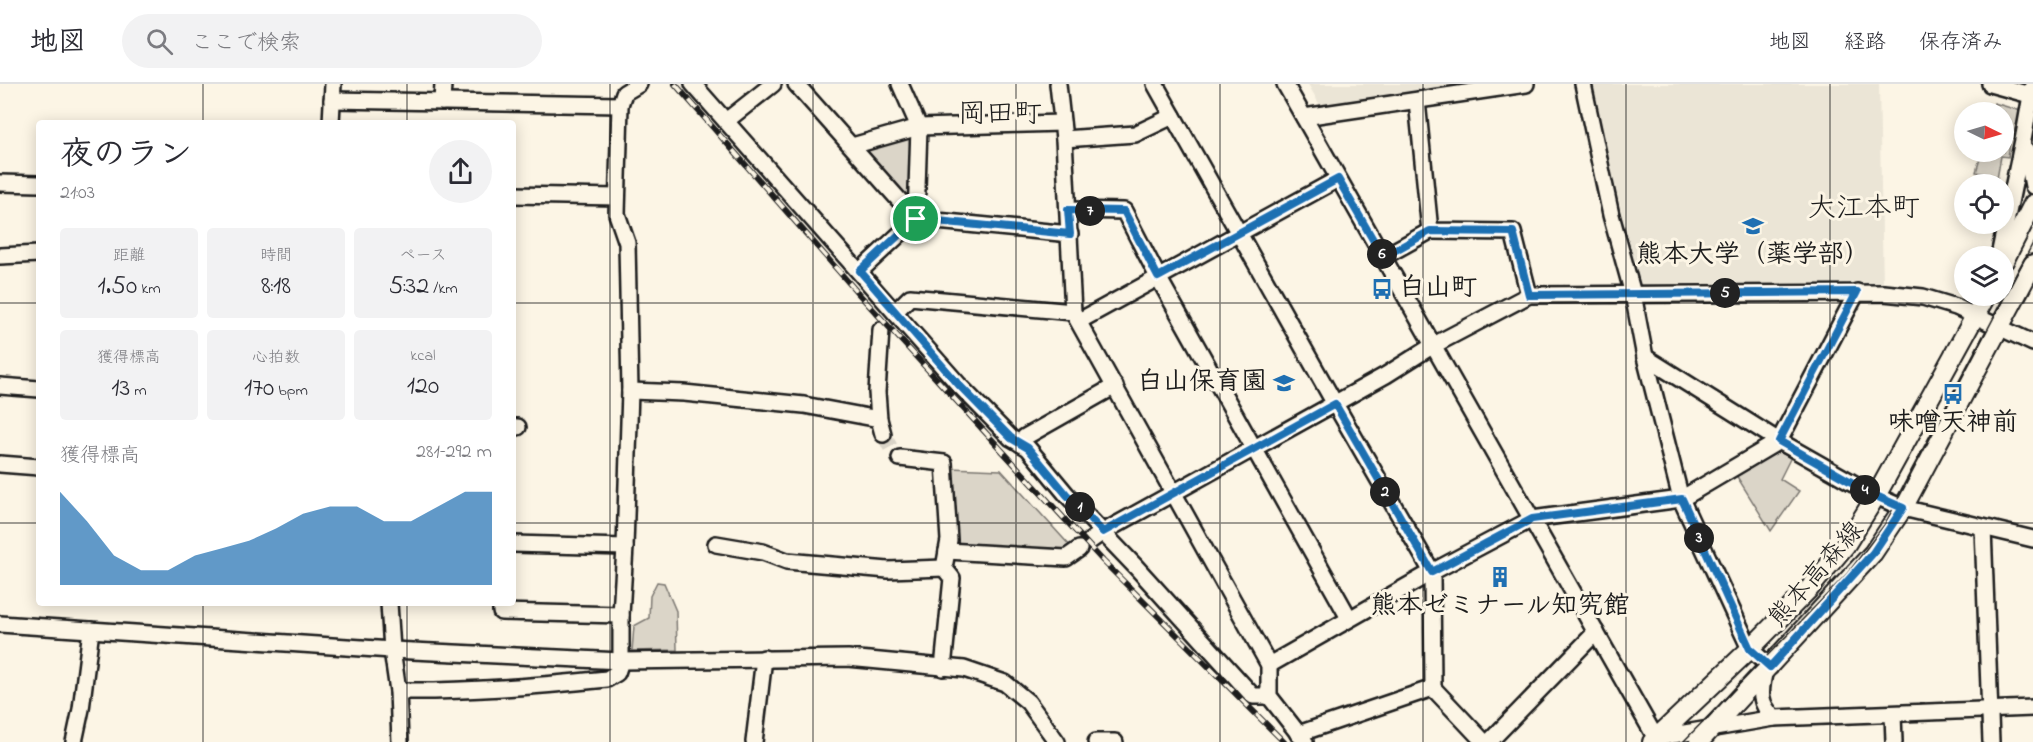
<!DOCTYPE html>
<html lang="ja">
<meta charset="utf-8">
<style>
:root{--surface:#fff;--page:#f2f2f3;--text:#2b2b33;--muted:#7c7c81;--line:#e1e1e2;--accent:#1f6fb2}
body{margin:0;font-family:"Indie Flower","Klee One",sans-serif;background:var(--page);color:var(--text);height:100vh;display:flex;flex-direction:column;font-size:22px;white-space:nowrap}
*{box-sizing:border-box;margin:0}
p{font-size:20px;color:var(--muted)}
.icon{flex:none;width:33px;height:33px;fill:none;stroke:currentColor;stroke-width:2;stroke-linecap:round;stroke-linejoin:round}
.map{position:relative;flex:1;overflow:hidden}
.panel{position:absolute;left:36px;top:36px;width:480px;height:486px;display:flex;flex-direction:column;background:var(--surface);border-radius:6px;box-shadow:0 3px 15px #0003}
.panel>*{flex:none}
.needle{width:39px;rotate:95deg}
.fabs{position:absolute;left:1954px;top:18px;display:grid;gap:12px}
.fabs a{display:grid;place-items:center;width:60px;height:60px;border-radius:50%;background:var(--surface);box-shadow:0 3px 15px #0003;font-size:30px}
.pin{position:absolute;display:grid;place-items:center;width:51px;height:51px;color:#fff;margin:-26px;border:3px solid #fff;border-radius:50%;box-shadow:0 2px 6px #0007}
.km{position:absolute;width:30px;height:30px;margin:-15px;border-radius:50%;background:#222;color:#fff;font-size:16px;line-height:30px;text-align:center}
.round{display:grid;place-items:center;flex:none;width:63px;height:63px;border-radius:32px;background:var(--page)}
.headline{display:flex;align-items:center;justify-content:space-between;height:102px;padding:0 24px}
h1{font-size:33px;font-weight:600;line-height:45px}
.metrics{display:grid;grid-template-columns:repeat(3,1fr);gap:9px;height:102px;padding:6px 24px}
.metrics div{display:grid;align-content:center;border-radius:6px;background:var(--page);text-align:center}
.metrics b{font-size:26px;font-weight:600}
.metrics small{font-size:16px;font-weight:400}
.metrics p{font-size:16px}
.chart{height:168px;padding:12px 24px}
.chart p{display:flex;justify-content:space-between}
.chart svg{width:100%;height:108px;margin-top:6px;fill:var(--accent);opacity:.7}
header{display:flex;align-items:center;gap:36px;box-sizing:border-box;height:84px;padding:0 30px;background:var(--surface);border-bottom:2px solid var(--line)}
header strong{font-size:28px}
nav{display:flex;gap:33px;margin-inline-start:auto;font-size:21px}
.search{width:420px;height:54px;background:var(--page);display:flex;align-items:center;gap:15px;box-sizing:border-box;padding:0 21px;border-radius:33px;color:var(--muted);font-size:22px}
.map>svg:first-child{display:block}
.built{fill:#ebe5d6}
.green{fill:#dbd5c8;stroke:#7c7872;stroke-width:1.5}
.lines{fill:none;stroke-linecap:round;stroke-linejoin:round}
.minor-tunnel{stroke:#dad4c7;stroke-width:15;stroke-dasharray:15 8;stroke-linecap:butt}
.minor-casing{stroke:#1c1c1c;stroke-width:20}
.major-casing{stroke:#1c1c1c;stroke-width:22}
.minor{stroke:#fcf5e5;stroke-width:15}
.major{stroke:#fcf5e5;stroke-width:18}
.tram{stroke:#1c1c1c;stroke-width:1.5}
.rail-casing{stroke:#1c1c1c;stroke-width:6}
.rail{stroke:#fcf5e5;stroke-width:4;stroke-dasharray:11;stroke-linecap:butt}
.route-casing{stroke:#fff;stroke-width:12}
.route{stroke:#1f6fb2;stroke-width:8}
.grid{fill:none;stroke:#1c1c1c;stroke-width:1.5;stroke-opacity:0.55}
.labels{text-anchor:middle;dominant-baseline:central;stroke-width:6;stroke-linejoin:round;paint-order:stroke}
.poi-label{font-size:26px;font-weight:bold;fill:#1c1c1c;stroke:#fcf5e5}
.street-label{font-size:26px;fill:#1c1c1c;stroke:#fcf5e5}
.quarter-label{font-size:28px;fill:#1c1c1c;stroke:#fcf5e5}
</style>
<header>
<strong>地図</strong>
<div class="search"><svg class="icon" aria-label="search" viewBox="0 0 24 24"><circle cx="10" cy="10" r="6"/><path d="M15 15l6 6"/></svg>ここで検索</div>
<nav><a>地図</a><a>経路</a><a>保存済み</a></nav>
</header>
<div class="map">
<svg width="2033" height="658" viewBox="0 0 2033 658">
<rect width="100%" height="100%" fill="#fcf5e5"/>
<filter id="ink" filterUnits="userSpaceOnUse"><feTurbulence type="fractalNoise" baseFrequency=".0167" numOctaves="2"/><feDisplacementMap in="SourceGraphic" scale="12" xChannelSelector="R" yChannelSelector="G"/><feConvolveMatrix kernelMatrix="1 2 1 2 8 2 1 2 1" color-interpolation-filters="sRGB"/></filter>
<g filter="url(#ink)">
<!-- built -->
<g class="built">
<path d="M1308,0H1483L1322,25Z"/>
<path d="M1592,0H1879L1883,200L1850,199L1642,202L1637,196Z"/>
</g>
<!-- green -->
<g class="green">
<path d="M1994,19L2021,27L2010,59L2008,73L2001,72L1997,95H1995L1994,100H1983L1985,90L1976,88L1982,68H2004V28H1991Z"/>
<path d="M919,43L916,135L852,62Z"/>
<path d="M1774,366L1791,373L1780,395L1799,407L1771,447L1736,391Z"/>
<path d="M950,384L1001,386L1072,464L1064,471L952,463Z"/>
<path d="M657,498L664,499L676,527L677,566L632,567L634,542L649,534L650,512Z"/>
</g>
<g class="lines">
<!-- minor-tunnel -->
<path class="minor-tunnel" d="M883,350L892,366L900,374"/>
<defs>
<g id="minor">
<path d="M693,0L959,301L1011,354L1028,364L1067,411L1136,483L1253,612H1269"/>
<path d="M796,0L916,135L1070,150"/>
<path d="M1058,0L1064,55L1073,228L1269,581V612L1305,658"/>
<path d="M1155,0L1335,320L1432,488L1433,604L1484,658"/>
<path d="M1285,0L1658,658"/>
<path d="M1583,0L1611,131L1633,210L1645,273L1681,415L1750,565L1770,583"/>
<path d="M1990,0L2030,11"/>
<path d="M332,16L620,21"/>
<path d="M1417,17L1430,147L1513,148L1529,211"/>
<path d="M442,18L443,0"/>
<path d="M1304,33L1526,0"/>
<path d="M726,37L773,0"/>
<path d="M331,39L333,0"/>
<path d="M1064,55L1135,50L1173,32"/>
<path d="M852,62L919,43L1062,39"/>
<path d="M2026,66L2033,102"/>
<path d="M0,99L39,100"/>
<path d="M513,111L617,113"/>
<path d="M1068,126L1124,127L1158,193L1349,534"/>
<path d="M0,172L39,170"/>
<path d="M1999,172L2024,51L2033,0"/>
<path d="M1383,173L1430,147"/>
<path d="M860,187L916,135L919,43L900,0"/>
<path d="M895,228L910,213L1073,228"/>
<path d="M1079,237L1338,95"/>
<path d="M1645,273L1779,357L1876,412L1903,424L2033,455"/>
<path d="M0,302L39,305"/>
<path d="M630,307L684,309L804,321L879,335L877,308L881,246"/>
<path d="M879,335L883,350"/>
<path d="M513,343H518"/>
<path d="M1021,360L1025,353L1115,302"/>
<path d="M900,374L944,379L949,456L944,484L952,494L943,584"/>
<path d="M0,380L39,383"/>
<path d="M1983,444L1991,658"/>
<path d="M1090,457L1103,448L1386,291L1432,262L1529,211L1884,209L1923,213L1956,223L2033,259"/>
<path d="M513,460L625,463"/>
<path d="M716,460L763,468L787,477L888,486L944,484"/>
<path d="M947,467L1066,474L1079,465"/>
<path d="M389,519L392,566L398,607L400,658"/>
<path d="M501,519V528L621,531"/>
<path d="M0,540L392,566L621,577L848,574L964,585L1005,599L1028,618L1057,658"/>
<path d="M1269,581L1432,488L1532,435L1681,415L1779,357L1857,208"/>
<path d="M1764,590C1760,608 1759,620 1774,634"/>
<path d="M398,607C468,608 537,602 607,595L617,589L621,577V531L625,463L630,307L627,159L617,130L620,21L624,9L639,0"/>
<path d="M1893,630L1894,658"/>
<path d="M1298,650L1433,604"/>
<path d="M1655,654L1774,634L2033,624"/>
<path d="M74,658L81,625L91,546"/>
<path d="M754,658L764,574"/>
<path d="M1096,658H1115"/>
<path d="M1489,658L1596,548"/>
</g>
<g id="major">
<path d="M2004,177L2033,120"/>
<path d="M1652,658L1750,565L1809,505L1845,462L1876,412L1986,212"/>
<path d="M1699,658L1873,469L1903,424L2033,180"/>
</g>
</defs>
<!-- minor casing -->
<use href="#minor" class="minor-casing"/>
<!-- major casing -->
<use href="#major" class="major-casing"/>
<!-- minor -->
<use href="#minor" class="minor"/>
<!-- major -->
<use href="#major" class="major"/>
<!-- tram -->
<path class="tram" d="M1683,658L1848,489L1885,440L2033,159"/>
<defs>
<path id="rail" d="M675,0L857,208L1103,477L1284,658"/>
</defs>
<!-- rail casing -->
<use href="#rail" class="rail-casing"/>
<!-- rail -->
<use href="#rail" class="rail"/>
</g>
</g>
<g class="lines" filter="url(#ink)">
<defs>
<path id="route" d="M1338,95L1383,173L1430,147L1513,148L1529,211L1857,208L1779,357L1876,412L1903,424L1873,469L1770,583L1750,565L1682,415L1532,435L1432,488L1335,320L1103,448L1067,411L1028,364L1011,354L959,301L860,187L916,135L1070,150L1068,126L1124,127L1158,193Z"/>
</defs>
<!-- route casing -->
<use href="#route" class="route-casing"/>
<!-- route -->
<use href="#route" class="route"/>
</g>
<!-- grid -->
<path class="grid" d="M203,0V39M407,0V39M610,0V658M813,0V658M1016,0V658M1220,0V658M1423,0V658M1626,0V658M1830,0V658M0,219H39M513,219H2033M0,439H39M513,439H2033M203,519V658M407,519V658"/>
<!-- icons -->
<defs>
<symbol id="university-bare" viewBox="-9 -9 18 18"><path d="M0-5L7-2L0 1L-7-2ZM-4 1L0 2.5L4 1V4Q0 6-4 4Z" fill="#1f6fb2" stroke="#fcf5e5" stroke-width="2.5" paint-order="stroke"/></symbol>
<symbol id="bus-bare" viewBox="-9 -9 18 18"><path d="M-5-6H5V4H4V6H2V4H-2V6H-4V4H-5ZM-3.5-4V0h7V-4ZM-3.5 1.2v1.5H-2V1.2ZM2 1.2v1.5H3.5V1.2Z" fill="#1f6fb2" stroke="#fcf5e5" stroke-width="2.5" paint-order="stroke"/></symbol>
<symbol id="school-bare" viewBox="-9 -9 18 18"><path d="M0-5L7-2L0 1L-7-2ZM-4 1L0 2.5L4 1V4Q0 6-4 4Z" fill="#1f6fb2" stroke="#fcf5e5" stroke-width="2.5" paint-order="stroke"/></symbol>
<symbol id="building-bare" viewBox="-9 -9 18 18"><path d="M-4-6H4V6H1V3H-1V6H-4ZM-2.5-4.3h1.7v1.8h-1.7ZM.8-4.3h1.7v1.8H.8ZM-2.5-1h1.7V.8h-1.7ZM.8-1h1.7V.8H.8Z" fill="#1f6fb2" stroke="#fcf5e5" stroke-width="2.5" paint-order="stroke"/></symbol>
</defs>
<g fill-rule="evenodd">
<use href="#university-bare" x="1738" y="127" width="30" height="30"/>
<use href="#bus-bare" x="1367" y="190" width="30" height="30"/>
<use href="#school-bare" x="1269" y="284" width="30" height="30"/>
<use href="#bus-bare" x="1938" y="295" width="30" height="30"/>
<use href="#building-bare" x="1485" y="478" width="30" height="30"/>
</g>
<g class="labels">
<!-- poi labels -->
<g class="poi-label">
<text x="1753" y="172">熊本大学（薬学部）</text>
<text x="1399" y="205" text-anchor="start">白山町</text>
<text x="1267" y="299" text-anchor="end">白山保育園</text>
<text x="1953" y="340">味噌天神前</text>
<text x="1500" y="523">熊本ゼミナール知究館</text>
</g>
<!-- street labels -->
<g class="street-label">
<text transform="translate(1817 491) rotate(-49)">熊本高森線</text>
</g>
<!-- quarter labels -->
<g class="quarter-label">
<text x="1000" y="31">岡田町</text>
<text x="1864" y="125">大江本町</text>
</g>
</g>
</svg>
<div class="fabs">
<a><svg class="needle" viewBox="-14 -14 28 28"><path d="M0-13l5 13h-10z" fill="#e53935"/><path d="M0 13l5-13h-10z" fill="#7c7c81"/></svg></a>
<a><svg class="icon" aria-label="locate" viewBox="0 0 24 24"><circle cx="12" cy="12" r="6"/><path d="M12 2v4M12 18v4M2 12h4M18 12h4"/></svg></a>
<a><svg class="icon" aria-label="layers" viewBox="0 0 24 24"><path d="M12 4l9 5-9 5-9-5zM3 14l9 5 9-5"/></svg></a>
</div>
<div class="pin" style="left:916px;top:135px;background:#1e9e55"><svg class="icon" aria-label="arrive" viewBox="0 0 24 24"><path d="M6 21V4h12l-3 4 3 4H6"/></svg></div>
<b class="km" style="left:1080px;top:423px">1</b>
<b class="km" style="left:1385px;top:408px">2</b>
<b class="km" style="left:1699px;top:454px">3</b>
<b class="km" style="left:1865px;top:406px">4</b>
<b class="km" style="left:1725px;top:209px">5</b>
<b class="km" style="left:1382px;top:170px">6</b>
<b class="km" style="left:1090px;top:127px">7</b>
<section class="panel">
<div class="headline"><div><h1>夜のラン</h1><p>21:03</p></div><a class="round"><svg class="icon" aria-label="share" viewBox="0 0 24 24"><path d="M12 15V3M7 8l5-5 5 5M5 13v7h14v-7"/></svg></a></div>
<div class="metrics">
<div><p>距離</p><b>1.50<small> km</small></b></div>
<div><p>時間</p><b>8:18</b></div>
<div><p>ペース</p><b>5:32<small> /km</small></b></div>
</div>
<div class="metrics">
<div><p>獲得標高</p><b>13<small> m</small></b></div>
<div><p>心拍数</p><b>170<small> bpm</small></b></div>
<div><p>kcal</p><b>120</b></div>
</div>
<div class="chart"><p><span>獲得標高</span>281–292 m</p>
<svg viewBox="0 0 160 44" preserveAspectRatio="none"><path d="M0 44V6L10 18L20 32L30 38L40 38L50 32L60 29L70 26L80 21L90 15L100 12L110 12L120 18L130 18L140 12L150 6L160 6V44z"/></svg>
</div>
</section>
</div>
